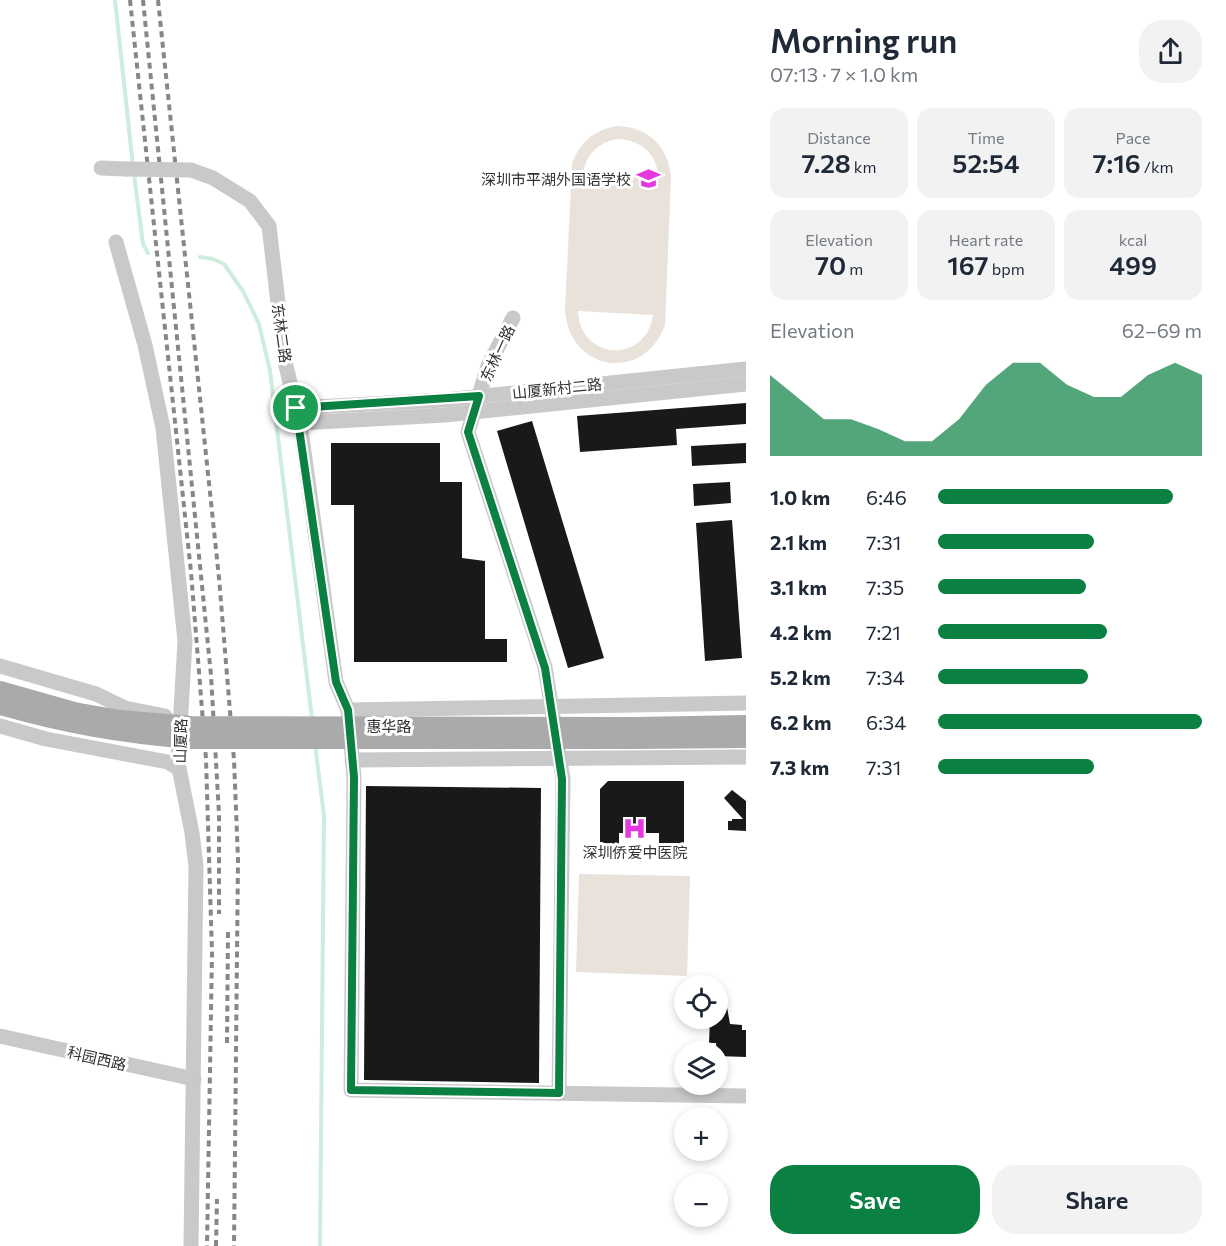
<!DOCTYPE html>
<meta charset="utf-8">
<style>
:root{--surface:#fff;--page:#f2f2f3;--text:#1f2937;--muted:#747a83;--accent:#0b8043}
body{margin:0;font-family:Commissioner,"Noto Sans SC",sans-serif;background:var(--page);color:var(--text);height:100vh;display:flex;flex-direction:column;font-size:22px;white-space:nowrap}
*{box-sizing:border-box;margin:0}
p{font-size:20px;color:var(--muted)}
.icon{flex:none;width:33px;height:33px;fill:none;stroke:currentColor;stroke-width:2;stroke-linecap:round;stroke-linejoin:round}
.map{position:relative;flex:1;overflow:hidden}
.sheet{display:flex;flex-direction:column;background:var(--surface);width:480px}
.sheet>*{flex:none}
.fabs{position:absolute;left:674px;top:975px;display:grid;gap:12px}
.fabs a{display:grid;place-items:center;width:54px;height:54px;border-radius:50%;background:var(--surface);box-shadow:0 3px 9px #0003;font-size:30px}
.pin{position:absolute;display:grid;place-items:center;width:51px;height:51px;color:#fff;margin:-26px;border:3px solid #fff;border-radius:50%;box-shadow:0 2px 6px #0007}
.round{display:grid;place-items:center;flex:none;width:63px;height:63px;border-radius:24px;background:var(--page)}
.summary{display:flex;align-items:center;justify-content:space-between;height:102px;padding:0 24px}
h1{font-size:33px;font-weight:600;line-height:45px}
.figures{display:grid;grid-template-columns:repeat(3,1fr);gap:9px;height:102px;padding:6px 24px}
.figures div{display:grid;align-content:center;border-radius:15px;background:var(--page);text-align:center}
.figures b{font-size:26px;font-weight:600}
.figures small{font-size:16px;font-weight:400}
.figures p{font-size:16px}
.chart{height:168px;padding:12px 24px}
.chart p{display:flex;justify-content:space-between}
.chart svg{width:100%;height:108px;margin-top:6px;fill:var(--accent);opacity:.7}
.button{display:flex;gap:12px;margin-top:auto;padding:12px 24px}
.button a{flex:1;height:69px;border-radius:24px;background:var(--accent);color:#fff;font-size:24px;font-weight:600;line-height:69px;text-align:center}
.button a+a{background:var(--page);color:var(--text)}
ul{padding:0 24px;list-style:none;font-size:20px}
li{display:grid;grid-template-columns:96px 72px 1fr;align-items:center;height:45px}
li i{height:15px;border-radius:8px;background:var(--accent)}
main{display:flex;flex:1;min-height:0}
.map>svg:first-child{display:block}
.green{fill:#e9e2da;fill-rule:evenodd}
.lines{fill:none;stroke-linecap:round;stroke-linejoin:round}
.stream{stroke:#cdeddd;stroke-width:4}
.building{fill:#191919}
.minor{stroke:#c9c9c9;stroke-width:15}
.major{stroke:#aaa;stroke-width:18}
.rail{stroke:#878787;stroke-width:4;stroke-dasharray:6 4.5;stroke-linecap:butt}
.minor-bridge{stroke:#c9c9c9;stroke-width:15}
.major-bridge{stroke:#aaa;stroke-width:18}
.route-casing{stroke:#fff;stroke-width:12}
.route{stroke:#0b8043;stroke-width:8}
.labels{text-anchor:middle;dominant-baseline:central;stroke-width:6;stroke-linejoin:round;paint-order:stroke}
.poi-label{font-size:15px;fill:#323232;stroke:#fff;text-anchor:end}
.street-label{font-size:15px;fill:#323232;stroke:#fff}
</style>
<main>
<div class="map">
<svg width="746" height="1246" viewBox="0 0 746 1246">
<rect width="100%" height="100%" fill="#fff"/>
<!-- green -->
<g class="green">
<path d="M617,126C649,127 669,147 671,178L665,325C644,383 570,372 565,311L572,164C580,142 594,130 617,126ZM618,139C641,140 658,154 658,178L583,175C585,155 598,142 618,139ZM578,312V311L653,315C646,364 581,361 578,312Z"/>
<path d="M579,874L690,876L687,976L576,972Z"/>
</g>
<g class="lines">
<!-- stream -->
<g class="stream">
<path d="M115,0L133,166"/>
<path d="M134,174L143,244L148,253"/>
<path d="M200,257L213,259L224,264L243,291L259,324L270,371L312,719"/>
<path d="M315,744L324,816L320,1246"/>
</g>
</g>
<!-- building -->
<g class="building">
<path d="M746,403V424L676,429L677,445L580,452L577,416Z"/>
<path d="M532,421L604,658L568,668L497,431Z"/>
<path d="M331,443H440V482H462V558L485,561V639H507V662H354V505H331Z"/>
<path d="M746,443V463L692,466L691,446Z"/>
<path d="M730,482L731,503L694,506L693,484Z"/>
<path d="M732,520L742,658L705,661L696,523Z"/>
<path d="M608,781H684V858H659V833H619V858H600V789Z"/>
<path d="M366,786L541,788L539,1083L364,1080Z"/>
<path d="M732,790L746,801V831L728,830V821H732V819H743L724,798Z"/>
<path d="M717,1007H727L730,1024L742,1025V1030H746V1057L717,1056L716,1043H709L710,1018H717Z"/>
</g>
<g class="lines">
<!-- minor -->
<g class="minor">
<path d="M101,168L126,169"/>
<path d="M191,170L213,178L250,201L269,226L285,362L300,423L336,682L348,710L354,777L351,1090L746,1096"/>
<path d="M116,242L145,345L163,428L185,641L178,763L192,833L196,866L191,1246"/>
<path d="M513,318L488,366L468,432L545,667L563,779L559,1093"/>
<path d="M296,408L444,400L746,369"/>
<path d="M300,423L445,415L746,384"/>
<path d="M0,666L96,694L125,708L165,716"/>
<path d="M348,710L746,703"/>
<path d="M0,726L46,739L168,762L179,769"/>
<path d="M352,760L746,757"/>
<path d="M0,1036L194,1079"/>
</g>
<!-- major -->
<g class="major">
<path d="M635,726L746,724"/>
<path d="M636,740L746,739"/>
</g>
<!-- rail -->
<g class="rail">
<path d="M130,0L191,572L206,759L212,953L207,1246"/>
<path d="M143,0L211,675L219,814V914"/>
<path d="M158,0L219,578L234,760L238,859L234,1246"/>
<path d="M227,1043L228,932"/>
<path d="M216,1246L217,1199"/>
</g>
<!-- minor-bridge -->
<path class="minor-bridge" d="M126,169L191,170"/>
<!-- major-bridge -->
<g class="major-bridge">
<path d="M0,690L74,711L120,719L191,725L635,726"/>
<path d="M0,706C66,725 121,734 189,740H636"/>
</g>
</g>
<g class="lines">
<defs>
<path id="route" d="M479,396L468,432L545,668L562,779L559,1093L351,1090L354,777L348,710L336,682L296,408Z"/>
</defs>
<!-- route casing -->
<use href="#route" class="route-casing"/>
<!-- route -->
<use href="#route" class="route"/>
</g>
<!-- icons -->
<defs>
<symbol id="school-bare" viewBox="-9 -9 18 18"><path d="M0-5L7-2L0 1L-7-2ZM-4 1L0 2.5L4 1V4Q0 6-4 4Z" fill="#e537de" stroke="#fff" stroke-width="2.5" paint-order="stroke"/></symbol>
<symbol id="hospital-bare" viewBox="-9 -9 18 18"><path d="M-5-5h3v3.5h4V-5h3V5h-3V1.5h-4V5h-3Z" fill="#e537de" stroke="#fff" stroke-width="2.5" paint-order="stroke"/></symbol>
</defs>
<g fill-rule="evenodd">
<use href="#school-bare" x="632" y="162" width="33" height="33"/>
<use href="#hospital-bare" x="618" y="812" width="33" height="33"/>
</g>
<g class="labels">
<!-- poi labels -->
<g class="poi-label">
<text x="631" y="179">深圳市平湖外国语学校</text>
<text x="635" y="852" text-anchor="middle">深圳侨爱中医院</text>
</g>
<!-- street labels -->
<g class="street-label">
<text transform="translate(282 333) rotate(82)">东林二路</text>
<text transform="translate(497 353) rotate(-65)">东林一路</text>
<text transform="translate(557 388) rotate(-6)">山厦新村二路</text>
<text x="389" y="726">惠华路</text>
<text transform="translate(180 741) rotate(-89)">山厦路</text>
<text transform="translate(97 1058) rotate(13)">科园西路</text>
</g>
</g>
</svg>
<div class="fabs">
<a><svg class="icon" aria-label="locate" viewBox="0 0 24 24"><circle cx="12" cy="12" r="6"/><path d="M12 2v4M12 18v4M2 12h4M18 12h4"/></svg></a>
<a><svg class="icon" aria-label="layers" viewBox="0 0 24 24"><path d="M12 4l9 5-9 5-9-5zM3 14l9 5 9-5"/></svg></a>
<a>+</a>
<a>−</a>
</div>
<div class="pin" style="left:296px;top:408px;background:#1e9e55"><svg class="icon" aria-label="arrive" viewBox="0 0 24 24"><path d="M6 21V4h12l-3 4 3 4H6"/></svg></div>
</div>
<section class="sheet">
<div class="summary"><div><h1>Morning run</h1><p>07:13 · 7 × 1.0 km</p></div><a class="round"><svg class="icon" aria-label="share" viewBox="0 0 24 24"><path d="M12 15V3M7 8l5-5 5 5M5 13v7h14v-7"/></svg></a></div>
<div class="figures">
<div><p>Distance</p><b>7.28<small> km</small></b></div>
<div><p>Time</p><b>52:54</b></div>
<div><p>Pace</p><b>7:16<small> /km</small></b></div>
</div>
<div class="figures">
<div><p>Elevation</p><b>70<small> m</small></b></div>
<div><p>Heart rate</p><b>167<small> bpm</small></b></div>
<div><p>kcal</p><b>499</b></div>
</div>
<div class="chart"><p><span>Elevation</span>62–69 m</p>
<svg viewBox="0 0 160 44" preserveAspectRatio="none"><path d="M0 44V11L10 20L20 29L30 29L40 33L50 38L60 38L70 29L80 15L90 6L100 6L110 15L120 20L130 20L140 11L150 6L160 11V44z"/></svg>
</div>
<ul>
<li><b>1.0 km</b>6:46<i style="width:89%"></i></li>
<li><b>2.1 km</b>7:31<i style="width:59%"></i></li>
<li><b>3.1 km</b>7:35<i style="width:56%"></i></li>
<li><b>4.2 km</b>7:21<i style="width:64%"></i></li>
<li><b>5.2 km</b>7:34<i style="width:57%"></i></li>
<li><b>6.2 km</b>6:34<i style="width:100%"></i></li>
<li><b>7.3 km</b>7:31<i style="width:59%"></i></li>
</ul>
<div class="button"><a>Save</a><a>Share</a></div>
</section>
</main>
